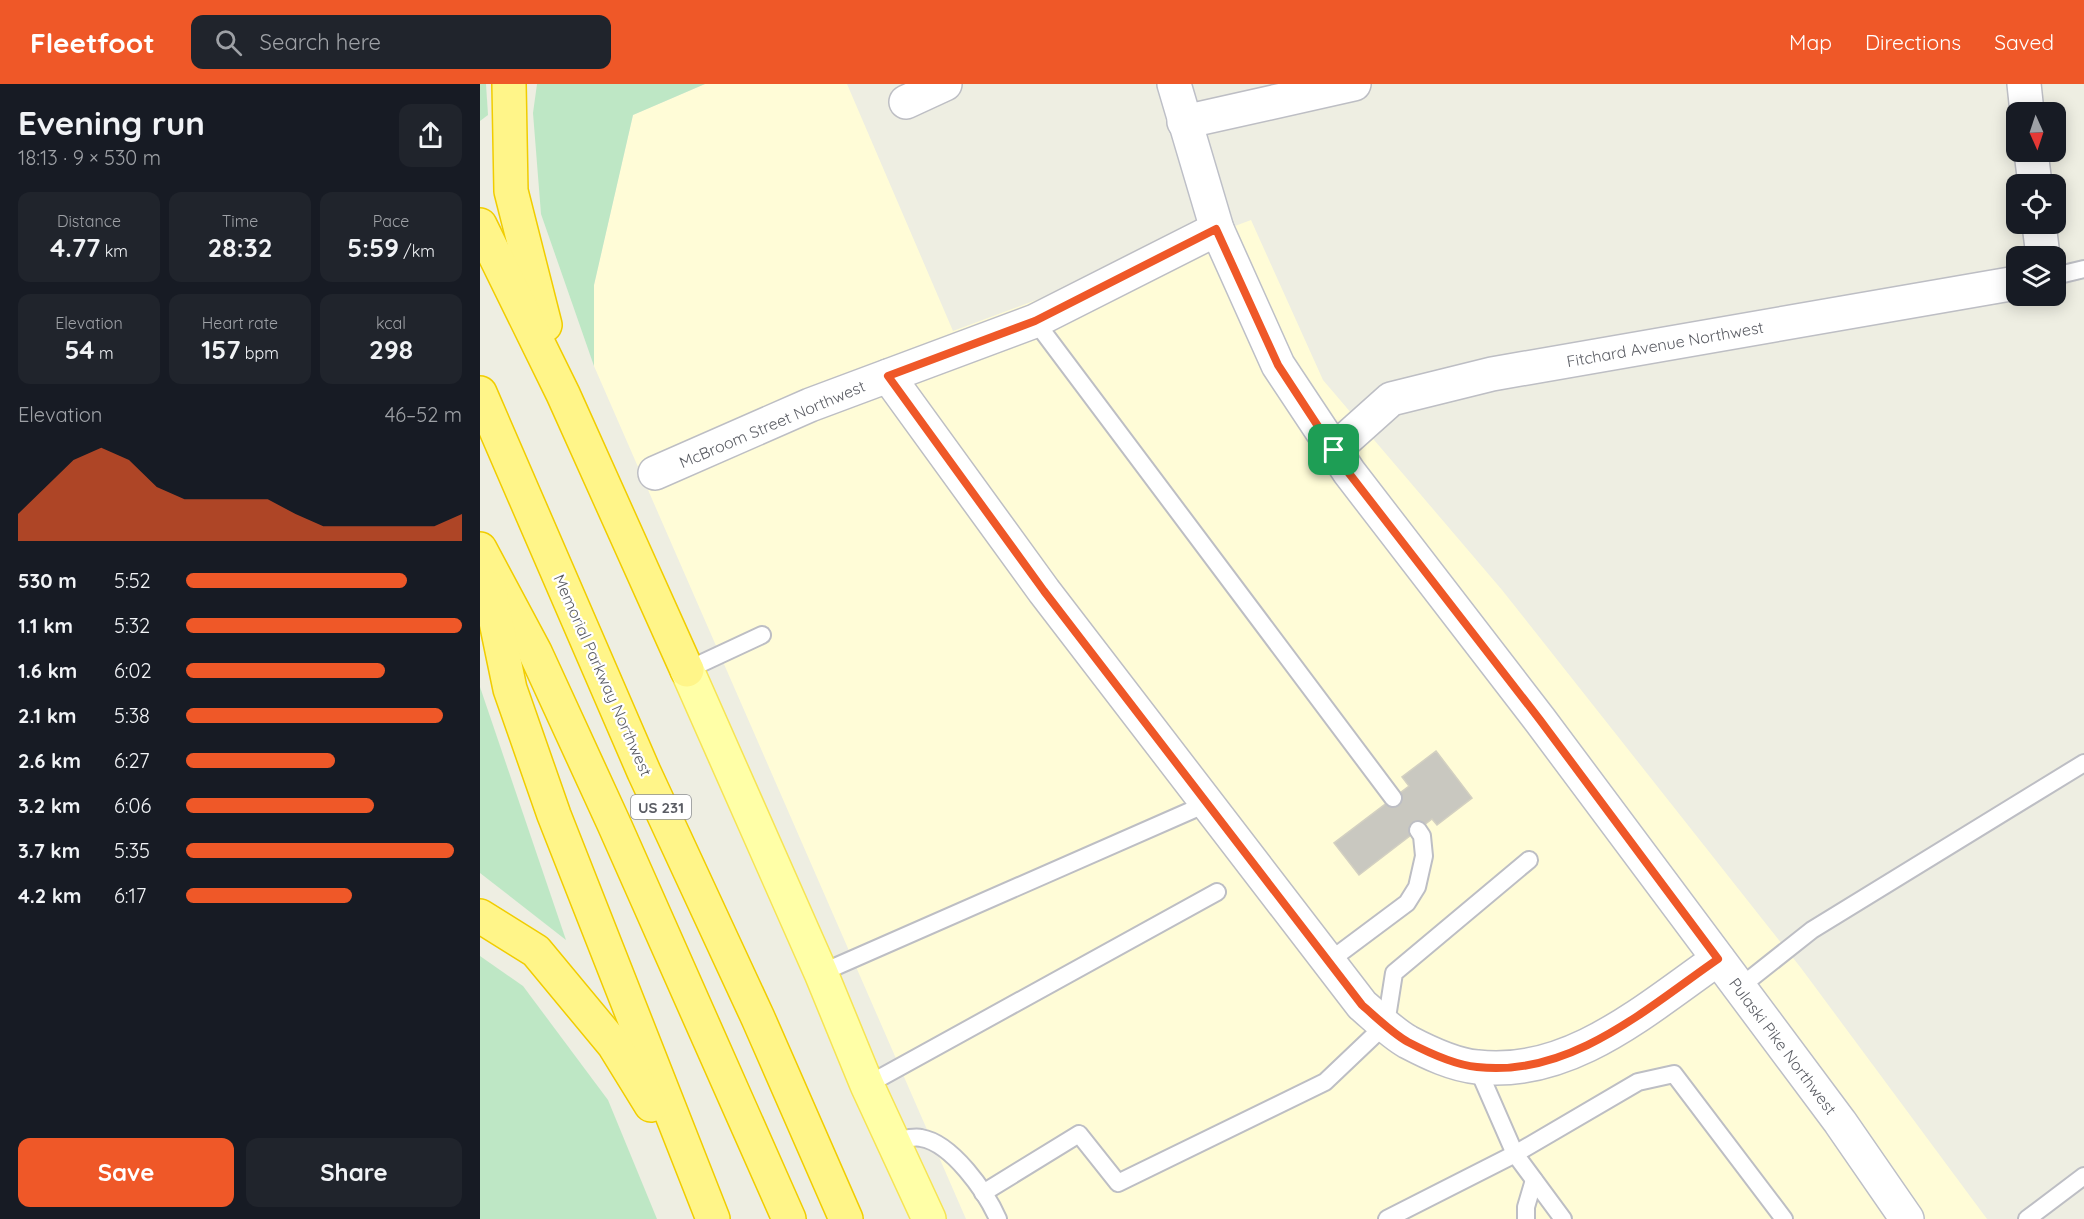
<!DOCTYPE html>
<meta charset="utf-8">
<style>
:root{--surface:#171b24;--page:#20242c;--text:#f1f3f6;--muted:#9ea1a6;--accent:#ef5828}
body{margin:0;font-family:Quicksand,sans-serif;background:var(--page);color:var(--text);height:100vh;display:flex;flex-direction:column;font-size:22px;white-space:nowrap}
*{box-sizing:border-box;margin:0}
p{font-size:20px;color:var(--muted)}
.icon{flex:none;width:33px;height:33px;fill:none;stroke:currentColor;stroke-width:2;stroke-linecap:round;stroke-linejoin:round}
.map{position:relative;flex:1;overflow:hidden}
.details{display:flex;flex-direction:column;background:var(--surface);width:480px}
.details>*{flex:none}
.needle{width:39px;rotate:177deg}
.fabs{position:absolute;left:1526px;top:18px;display:grid;gap:12px}
.fabs a{display:grid;place-items:center;width:60px;height:60px;border-radius:12px;background:var(--surface);box-shadow:0 3px 15px #0003;font-size:30px}
.pin{position:absolute;display:grid;place-items:center;width:51px;height:51px;color:#fff;margin:-26px;border-radius:12px;box-shadow:0 3px 9px #0006}
.round{display:grid;place-items:center;flex:none;width:63px;height:63px;border-radius:12px;background:var(--page)}
.headline{display:flex;align-items:center;justify-content:space-between;height:102px;padding:0 18px}
h1{font-size:33px;font-weight:700;line-height:45px}
.metrics{display:grid;grid-template-columns:repeat(3,1fr);gap:9px;height:102px;padding:6px 18px}
.metrics div{display:grid;align-content:center;border-radius:12px;background:var(--page);text-align:center}
.metrics b{font-size:26px;font-weight:700}
.metrics small{font-size:16px;font-weight:400}
.metrics p{font-size:16px}
.chart{height:168px;padding:12px 18px}
.chart p{display:flex;justify-content:space-between}
.chart svg{width:100%;height:108px;margin-top:6px;fill:var(--accent);opacity:.7}
.button{display:flex;gap:12px;margin-top:auto;padding:12px 18px}
.button a{flex:1;height:69px;border-radius:12px;background:var(--accent);color:#fff;font-size:24px;font-weight:700;line-height:69px;text-align:center}
.button a+a{background:var(--page);color:var(--text)}
ul{padding:0 18px;list-style:none;font-size:20px}
li{display:grid;grid-template-columns:96px 72px 1fr;align-items:center;height:45px}
li i{height:15px;border-radius:8px;background:var(--accent)}
header{display:flex;align-items:center;gap:36px;box-sizing:border-box;height:84px;padding:0 30px;background:var(--accent);color:#fff}
header strong{font-size:28px}
nav{display:flex;gap:33px;margin-inline-start:auto;font-size:21px}
.search{width:420px;height:54px;background:var(--page);display:flex;align-items:center;gap:15px;box-sizing:border-box;padding:0 21px;border-radius:12px;color:var(--muted);font-size:22px}
main{display:flex;flex:1;min-height:0}
.map>svg:first-child{display:block}
.commercial{fill:#fffcd7}
.green{fill:#bee7c5}
.building{fill:#c9c8c0;stroke:#d3d0c1;stroke-width:1.5}
.lines{fill:none;stroke-linecap:round;stroke-linejoin:round}
.service-casing{stroke:#bdbec4;stroke-width:20}
.minor-casing{stroke:#bdbec4;stroke-width:36}
.secondary-casing{stroke:#bdbfc7;stroke-width:36}
.primary-casing{stroke:#f6e454;stroke-width:36}
.motorway-casing{stroke:#f1cd00;stroke-width:36}
.service{stroke:#fff;stroke-width:16}
.minor{stroke:#fff;stroke-width:33}
.secondary{stroke:#fff;stroke-width:33}
.primary{stroke:#ffffa7;stroke-width:33}
.motorway{stroke:#fff589;stroke-width:33}
.route-casing{stroke:#fff;stroke-width:12}
.route{stroke:#ef5828;stroke-width:8}
.labels{text-anchor:middle;dominant-baseline:central;stroke-width:4.5;stroke-linejoin:round;paint-order:stroke}
.shield{fill:#fff;stroke:#8c8e92;stroke-width:1.5}
.shield-label{font-size:15px;font-weight:bold;fill:#5b5d64}
.street-label{font-size:16px;fill:#5b5d64;stroke:#fff}
</style>
<header>
<strong>Fleetfoot</strong>
<div class="search"><svg class="icon" aria-label="search" viewBox="0 0 24 24"><circle cx="10" cy="10" r="6"/><path d="M15 15l6 6"/></svg>Search here</div>
<nav><a>Map</a><a>Directions</a><a>Saved</a></nav>
</header>
<main>
<section class="details">
<div class="headline"><div><h1>Evening run</h1><p>18:13 · 9 × 530 m</p></div><a class="round"><svg class="icon" aria-label="share" viewBox="0 0 24 24"><path d="M12 15V3M7 8l5-5 5 5M5 13v7h14v-7"/></svg></a></div>
<div class="metrics">
<div><p>Distance</p><b>4.77<small> km</small></b></div>
<div><p>Time</p><b>28:32</b></div>
<div><p>Pace</p><b>5:59<small> /km</small></b></div>
</div>
<div class="metrics">
<div><p>Elevation</p><b>54<small> m</small></b></div>
<div><p>Heart rate</p><b>157<small> bpm</small></b></div>
<div><p>kcal</p><b>298</b></div>
</div>
<div class="chart"><p><span>Elevation</span>46–52 m</p>
<svg viewBox="0 0 160 44" preserveAspectRatio="none"><path d="M0 44V33L10 22L20 11L30 6L40 11L50 22L60 27L70 27L80 27L90 27L100 33L110 38L120 38L130 38L140 38L150 38L160 33V44z"/></svg>
</div>
<ul>
<li><b>530 m</b>5:52<i style="width:80%"></i></li>
<li><b>1.1 km</b>5:32<i style="width:100%"></i></li>
<li><b>1.6 km</b>6:02<i style="width:72%"></i></li>
<li><b>2.1 km</b>5:38<i style="width:93%"></i></li>
<li><b>2.6 km</b>6:27<i style="width:54%"></i></li>
<li><b>3.2 km</b>6:06<i style="width:68%"></i></li>
<li><b>3.7 km</b>5:35<i style="width:97%"></i></li>
<li><b>4.2 km</b>6:17<i style="width:60%"></i></li>
</ul>
<div class="button"><a>Save</a><a>Share</a></div>
</section>
<div class="map">
<svg width="1604" height="1135" viewBox="0 0 1604 1135">
<rect width="100%" height="100%" fill="#eeeee2"/>
<!-- commercial -->
<path class="commercial" d="M225,0H367L473,247L771,136L843,296L1022,506L1321,884L1507,1135H486L114,282V201L153,31Z"/>
<!-- green -->
<g class="green">
<path d="M0,0H6L8,31L0,37Z"/>
<path d="M57,0H225L153,31L114,201V282L61,130L53,29Z"/>
<path d="M0,603L86,856L0,789Z"/>
<path d="M0,872L43,902L128,1016L177,1135H0Z"/>
</g>
<!-- building -->
<path class="building" d="M956,667L992,714L957,741L952,735L879,791L854,759L929,702L922,693Z"/>
<g class="lines">
<defs>
<g id="service">
<path d="M1575,192L1604,185"/>
<path d="M555,237L913,714"/>
<path d="M207,586L282,551"/>
<path d="M848,878L927,819L937,803L944,772L942,752L938,746"/>
<path d="M341,889L726,720"/>
<path d="M1260,903L1332,846L1604,679"/>
<path d="M997,983L1035,1070L1083,1135"/>
<path d="M387,1001L737,808"/>
<path d="M413,1057C421,1056 433,1052 441,1054C472,1059 506,1108 518,1135"/>
<path d="M503,1109L599,1050L638,1099L845,998L906,940L914,889L1049,776"/>
<path d="M907,1135L1035,1070L1158,998L1194,990L1304,1135"/>
<path d="M1046,1135V1123L1054,1096"/>
<path d="M1547,1135L1604,1092"/>
</g>
<g id="minor">
<path d="M1544,0L1547,28"/>
<path d="M426,18L465,0"/>
<path d="M704,38L874,0"/>
<path d="M1551,68L1555,100"/>
<path d="M1559,140L1563,172"/>
<path d="M408,292L564,507L882,921C896,933 912,949 928,958C949,969 974,981 997,983C1090,994 1167,924 1238,875"/>
<path d="M854,366L911,315L1012,290L1536,199"/>
<path d="M175,389L330,321L555,237L737,145"/>
</g>
<path id="secondary" d="M694,0L737,145L798,281L869,388L1060,636L1360,1038L1427,1135"/>
<path id="primary" d="M207,586L341,889L387,1001L449,1135"/>
<g id="motorway">
<path d="M29,0L31,107L65,241"/>
<path d="M0,141L83,310L207,586"/>
<path d="M0,309L164,688L278,934L366,1135"/>
<path d="M0,465L55,568L134,740L309,1135"/>
<path d="M9,504L30,605L74,731L233,1135"/>
<path d="M0,832L56,867L134,961L171,1021"/>
</g>
</defs>
<!-- service casing -->
<use href="#service" class="service-casing"/>
<!-- minor casing -->
<use href="#minor" class="minor-casing"/>
<!-- secondary casing -->
<use href="#secondary" class="secondary-casing"/>
<!-- primary casing -->
<use href="#primary" class="primary-casing"/>
<!-- motorway casing -->
<use href="#motorway" class="motorway-casing"/>
<!-- service -->
<use href="#service" class="service"/>
<!-- minor -->
<use href="#minor" class="minor"/>
<!-- secondary -->
<use href="#secondary" class="secondary"/>
<!-- primary -->
<use href="#primary" class="primary"/>
<!-- motorway -->
<use href="#motorway" class="motorway"/>
</g>
<g class="lines">
<defs>
<path id="route" d="M736,145L798,281L868,388L1060,636L1238,875C1167,924 1090,994 997,983C974,981 949,969 928,958C912,949 896,933 882,921L564,507L408,292L555,237Z"/>
</defs>
<!-- route casing -->
<use href="#route" class="route-casing"/>
<!-- route -->
<use href="#route" class="route"/>
</g>
<g class="labels">
<!-- shield labels -->
<rect class="shield" x="151" y="711" width="60" height="24" rx="4.5"/>
<g class="shield-label">
<text x="181" y="723">US 231</text>
</g>
<!-- street labels -->
<g class="street-label">
<text transform="translate(1185 260) rotate(-10)">Fitchard Avenue Northwest</text>
<text transform="translate(292 340) rotate(-23)">McBroom Street Northwest</text>
<text transform="translate(123 591) rotate(66)">Memorial Parkway Northwest</text>
<text transform="translate(1303 962) rotate(53)">Pulaski Pike Northwest</text>
</g>
</g>
</svg>
<div class="fabs">
<a><svg class="needle" viewBox="-14 -14 28 28"><path d="M0-13l5 13h-10z" fill="#e53935"/><path d="M0 13l5-13h-10z" fill="#9ea1a6"/></svg></a>
<a><svg class="icon" aria-label="locate" viewBox="0 0 24 24"><circle cx="12" cy="12" r="6"/><path d="M12 2v4M12 18v4M2 12h4M18 12h4"/></svg></a>
<a><svg class="icon" aria-label="layers" viewBox="0 0 24 24"><path d="M12 4l9 5-9 5-9-5zM3 14l9 5 9-5"/></svg></a>
</div>
<div class="pin" style="left:854px;top:366px;background:#1e9e55"><svg class="icon" aria-label="arrive" viewBox="0 0 24 24"><path d="M6 21V4h12l-3 4 3 4H6"/></svg></div>
</div>
</main>
